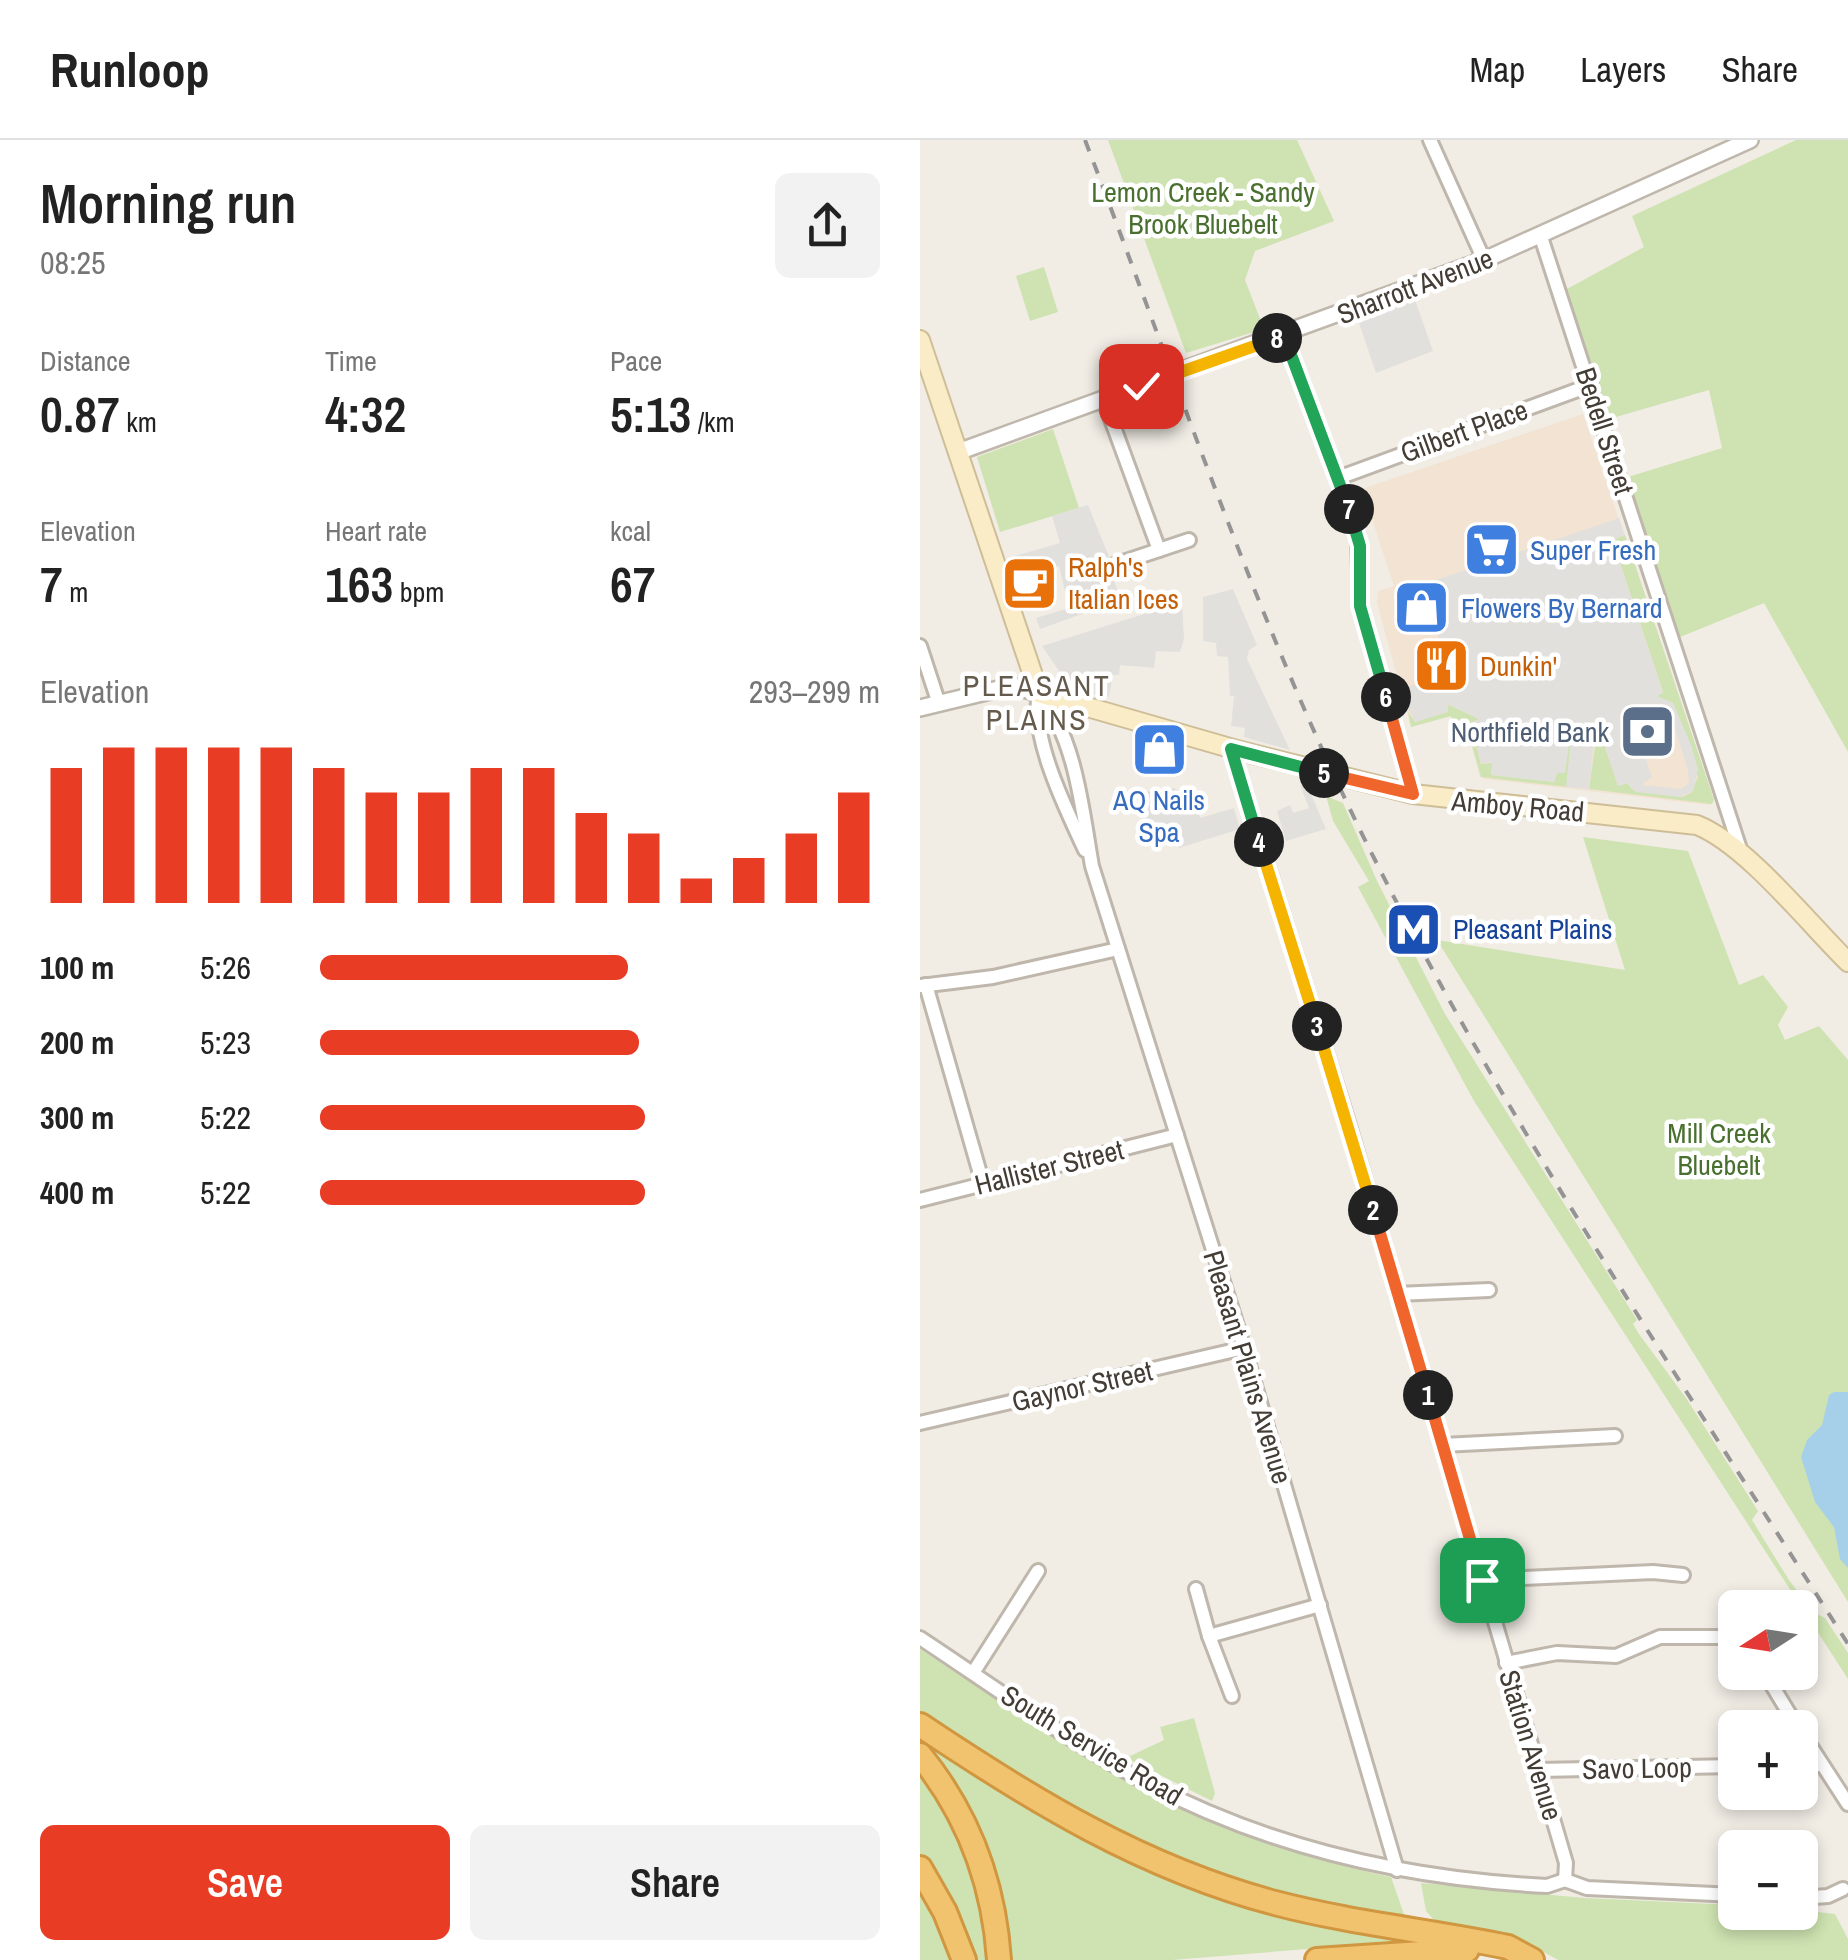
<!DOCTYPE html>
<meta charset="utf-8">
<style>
:root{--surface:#fff;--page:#f2f2f2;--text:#222;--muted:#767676;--line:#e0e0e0;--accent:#e93c25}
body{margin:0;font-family:"Archivo Narrow",sans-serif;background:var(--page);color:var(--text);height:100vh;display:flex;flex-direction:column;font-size:38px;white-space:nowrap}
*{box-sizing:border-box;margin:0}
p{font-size:32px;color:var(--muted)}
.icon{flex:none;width:55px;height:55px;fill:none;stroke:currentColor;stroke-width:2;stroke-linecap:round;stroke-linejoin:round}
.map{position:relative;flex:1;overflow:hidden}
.panel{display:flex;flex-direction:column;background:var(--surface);width:920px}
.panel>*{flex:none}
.needle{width:65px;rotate:258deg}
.tools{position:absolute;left:798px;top:1450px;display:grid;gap:20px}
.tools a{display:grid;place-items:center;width:100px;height:100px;border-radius:15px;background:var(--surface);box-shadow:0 5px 15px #0003;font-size:50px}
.pin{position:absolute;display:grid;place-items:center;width:85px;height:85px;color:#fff;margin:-42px;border-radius:20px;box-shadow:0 5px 15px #0006}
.km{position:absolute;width:50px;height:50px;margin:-25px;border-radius:50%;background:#222;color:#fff;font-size:28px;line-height:50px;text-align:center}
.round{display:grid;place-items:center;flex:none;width:105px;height:105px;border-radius:15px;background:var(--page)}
.overview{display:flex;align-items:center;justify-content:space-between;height:170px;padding:0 40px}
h1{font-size:55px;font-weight:600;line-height:75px}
.stats{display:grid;grid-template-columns:repeat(3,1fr);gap:15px;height:170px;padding:10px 40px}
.stats div{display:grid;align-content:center}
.stats b{font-size:50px;font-weight:600}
.stats small{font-size:28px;font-weight:400}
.stats p{font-size:28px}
.chart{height:280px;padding:20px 40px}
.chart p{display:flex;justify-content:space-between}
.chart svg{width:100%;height:180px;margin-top:10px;stroke:var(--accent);stroke-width:6}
.action{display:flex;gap:20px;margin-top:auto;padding:20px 40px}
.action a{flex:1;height:115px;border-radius:15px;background:var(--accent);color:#fff;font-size:40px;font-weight:600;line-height:115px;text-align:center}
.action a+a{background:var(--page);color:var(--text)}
ul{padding:0 40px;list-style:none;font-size:32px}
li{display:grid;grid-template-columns:160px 120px 1fr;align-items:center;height:75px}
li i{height:25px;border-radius:12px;background:var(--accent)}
header{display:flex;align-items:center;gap:60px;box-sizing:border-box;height:140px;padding:0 50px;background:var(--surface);border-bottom:2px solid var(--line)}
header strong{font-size:48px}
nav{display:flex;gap:55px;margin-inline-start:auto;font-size:35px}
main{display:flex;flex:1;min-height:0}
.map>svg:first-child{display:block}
.commercial{fill:#f2e3d2}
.green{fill:#cee3b1}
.parking{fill:#e2e0dd;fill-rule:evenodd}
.water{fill:#a6d0ea}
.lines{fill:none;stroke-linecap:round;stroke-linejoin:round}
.minor-casing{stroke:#bfb7ac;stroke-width:18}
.tertiary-casing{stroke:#bfb7ac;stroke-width:20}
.secondary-casing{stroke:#cebe98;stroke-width:22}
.motorway-casing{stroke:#d09740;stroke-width:28}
.minor{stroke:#fff;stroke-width:12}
.tertiary{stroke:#fff;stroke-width:15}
.secondary{stroke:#faecc7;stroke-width:18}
.motorway{stroke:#f2c36f;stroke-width:22}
.rail{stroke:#949494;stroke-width:4;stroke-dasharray:12 12;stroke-linecap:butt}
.split-1-casing{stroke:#fff;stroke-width:20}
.split-2-casing{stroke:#fff;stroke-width:20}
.split-3-casing{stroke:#fff;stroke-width:20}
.split-4-casing{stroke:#fff;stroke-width:20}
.split-5-casing{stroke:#fff;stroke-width:20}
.split-6-casing{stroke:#fff;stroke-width:20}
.split-7-casing{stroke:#fff;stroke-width:20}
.split-8-casing{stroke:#fff;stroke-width:20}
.split-9-casing{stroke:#fff;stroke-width:20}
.split-1{stroke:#f0652b;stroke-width:12}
.split-2{stroke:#f0652b;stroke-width:12}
.split-3{stroke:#f5b400;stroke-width:12}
.split-4{stroke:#f5b400;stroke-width:12}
.split-5{stroke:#22a559;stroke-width:12}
.split-6{stroke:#f0652b;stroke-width:12}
.split-7{stroke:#22a559;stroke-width:12}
.split-8{stroke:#22a559;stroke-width:12}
.split-9{stroke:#f5b400;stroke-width:12}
.labels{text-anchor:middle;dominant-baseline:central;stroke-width:9;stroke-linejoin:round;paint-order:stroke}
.park-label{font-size:28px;fill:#49702e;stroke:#fff}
.street-label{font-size:28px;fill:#433d35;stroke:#fff}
.shop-label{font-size:28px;fill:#366cbe;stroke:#fff;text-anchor:start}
.food-label{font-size:28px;fill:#c56008;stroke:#fff;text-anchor:start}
.service-label{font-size:28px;fill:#4e5e75;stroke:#fff;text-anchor:end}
.transit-label{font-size:28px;fill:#164399;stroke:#fff;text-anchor:start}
.neighbourhood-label{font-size:30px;letter-spacing:2.5px;fill:#655b4d;stroke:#fff}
</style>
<header>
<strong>Runloop</strong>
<nav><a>Map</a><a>Layers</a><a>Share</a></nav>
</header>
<main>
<section class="panel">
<div class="overview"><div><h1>Morning run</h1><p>08:25</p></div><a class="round"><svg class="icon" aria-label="share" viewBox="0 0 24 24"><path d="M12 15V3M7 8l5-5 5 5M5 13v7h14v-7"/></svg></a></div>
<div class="stats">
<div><p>Distance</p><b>0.87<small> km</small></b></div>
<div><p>Time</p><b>4:32</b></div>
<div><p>Pace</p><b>5:13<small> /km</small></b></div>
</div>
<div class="stats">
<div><p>Elevation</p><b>7<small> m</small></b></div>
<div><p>Heart rate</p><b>163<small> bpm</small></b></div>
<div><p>kcal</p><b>67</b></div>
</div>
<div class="chart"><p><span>Elevation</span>293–299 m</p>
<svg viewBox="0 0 160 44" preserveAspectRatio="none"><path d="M5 44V11M15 44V6M25 44V6M35 44V6M45 44V6M55 44V11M65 44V17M75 44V17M85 44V11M95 44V11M105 44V22M115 44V27M125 44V38M135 44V33M145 44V27M155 44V17"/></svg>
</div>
<ul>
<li><b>100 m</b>5:26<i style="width:55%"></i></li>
<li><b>200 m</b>5:23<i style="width:57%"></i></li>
<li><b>300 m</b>5:22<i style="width:58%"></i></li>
<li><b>400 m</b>5:22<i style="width:58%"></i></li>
</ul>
<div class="action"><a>Save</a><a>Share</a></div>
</section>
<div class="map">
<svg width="928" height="1820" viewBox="0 0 928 1820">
<rect width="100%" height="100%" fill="#f1ede5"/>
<!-- commercial -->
<path class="commercial" d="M663,274L794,660L789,665L565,639L560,637L546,585L535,588L531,576L491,587L457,463L458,451L474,446L442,349Z"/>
<!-- green -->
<g class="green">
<path d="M188,0H377L414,81L335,111L325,140L344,189L266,213Z"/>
<path d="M876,0H928V612L844,463L760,497L708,337L802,308L789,250L689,279L647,149L724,107L712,76Z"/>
<path d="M124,127L138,172L110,181L96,136Z"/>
<path d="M133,289L159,368L80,392L57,317Z"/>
<path d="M705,395L794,660L792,664L669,649L678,586L698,646L707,643L713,650L762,657L771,653L778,637L754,565L735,557L743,552L692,399Z"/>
<path d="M527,564L559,579L551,583L561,624L572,623V635L634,642L637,633L645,632L649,602L640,597H651L648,647L561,637L546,585L535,588L531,576L491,587L488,572L495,582L527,572Z"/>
<path d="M406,656L423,663L457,741L525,874L717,1180L713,1184L719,1194L766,1258L838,1371L832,1380L869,1440L893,1472L905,1478L928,1513V1539L554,961L438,747L449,741L413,681Z"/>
<path d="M663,697L768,711L819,845L843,835L868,867L858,885L865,900L899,886L928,920V1462L517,800L705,830Z"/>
<path d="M0,1509C162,1616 277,1695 471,1737L486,1780C371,1760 259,1729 154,1674C101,1645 51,1608 0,1575Z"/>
<path d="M274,1578L295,1653L292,1661L206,1618L244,1600L240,1587Z"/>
<path d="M0,1592L185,1707L486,1795V1801L252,1820H86L85,1804L0,1606Z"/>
<path d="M0,1625L51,1713L70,1820H57L19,1742L0,1714Z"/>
<path d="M0,1742L37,1820H0Z"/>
<path d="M501,1743L665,1758L815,1765V1772L880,1770L915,1774L928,1799V1820H638L601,1800L514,1780L506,1771Z"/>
</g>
<!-- parking -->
<g class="parking">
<path d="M495,160L513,211L456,233L438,180Z"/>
<path d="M168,365L195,431L191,433L201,460L120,489L116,478L149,468L139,426L102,438L95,416L140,403L132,376Z"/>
<path d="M699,378L705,395L683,404L693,402L743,553L737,556L753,563L771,605L778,629L773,651L759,657L716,652L707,643L698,646L680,590L689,587L687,583L675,590L669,649L646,647L651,597L640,598L649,602L645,633H637L634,642L571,635L572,622L561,624L551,583L559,579L528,564V572L495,582L484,560L490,557L488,547L528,534L534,543L501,445ZM740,565L749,570L768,630L769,643L761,649L721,645L732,637L713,580H703Z"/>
<path d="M313,449L337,505L329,510L327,519L370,610L324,597L325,588L311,586L314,556H310L308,517L297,516L296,503L283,501V457Z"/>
<path d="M262,462L264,499L260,512L236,511L234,528L200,525L199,535H193L189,557L152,550L122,506Z"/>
<path d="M380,645L388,647L406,689L366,701L357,671L370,665L373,673L389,668Z"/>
<path d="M254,648L263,654L273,653L280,678L314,668L320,689L259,708L253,699L233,704L217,653Z"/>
</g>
<!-- water -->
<path class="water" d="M914,1252H928V1428L920,1419L914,1387L895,1362L881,1317L887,1300L902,1285L909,1255Z"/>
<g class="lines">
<defs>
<g id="minor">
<path d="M510,0L564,120"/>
<path d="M621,97L821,712"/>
<path d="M365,196L438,396L440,466L493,654"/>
<path d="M184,260L239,410"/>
<path d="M418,338L671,245"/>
<path d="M194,425L269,400"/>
<path d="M0,506L19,564"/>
<path d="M119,553C156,599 162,669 172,726L324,1208L477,1730"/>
<path d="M119,553C110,597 146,669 165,710"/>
<path d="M311,609L427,979L646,1723L645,1740"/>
<path d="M6,845L63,1044"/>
<path d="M0,846L73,837L198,809"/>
<path d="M0,1060L257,995"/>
<path d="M477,1154L569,1150"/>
<path d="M0,1283L324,1208"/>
<path d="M523,1305L695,1296"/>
<path d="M562,1440L733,1432L763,1435"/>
<path d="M276,1449L289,1496L400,1465"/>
<path d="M289,1496L312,1556"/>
<path d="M0,1498C74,1547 147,1600 225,1642C350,1708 487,1739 627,1746L645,1740"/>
<path d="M586,1523L637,1513L696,1516L740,1497H815"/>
<path d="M844,1532L878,1588"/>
<path d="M53,1533L118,1431"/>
<path d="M880,1590L928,1664"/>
<path d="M880,1625H901"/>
<path d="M619,1630L815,1626"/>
<path d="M645,1740L667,1748L815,1755"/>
<path d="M880,1758L908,1756L923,1749"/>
</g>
<g id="tertiary">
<path d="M38,312L564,120L830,0"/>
<path d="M0,568L91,546L119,553"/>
</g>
<path id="secondary" d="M0,200L119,553L317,610L493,654L777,685C827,705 888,783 928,822"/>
<g id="motorway">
<path d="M0,1585C112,1660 223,1728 355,1763C431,1783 511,1791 588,1807L612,1820"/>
<path d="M0,1615C48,1674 74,1744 79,1820"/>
<path d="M0,1728L25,1772L44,1820"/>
<path d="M397,1820L547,1810"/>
</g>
</defs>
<!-- minor casing -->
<use href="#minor" class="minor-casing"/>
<!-- tertiary casing -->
<use href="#tertiary" class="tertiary-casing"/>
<!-- secondary casing -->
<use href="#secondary" class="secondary-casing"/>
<!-- motorway casing -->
<use href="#motorway" class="motorway-casing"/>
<!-- minor -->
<use href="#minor" class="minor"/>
<!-- tertiary -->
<use href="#tertiary" class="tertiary"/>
<!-- secondary -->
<use href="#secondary" class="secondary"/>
<!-- motorway -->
<use href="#motorway" class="motorway"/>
<!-- rail -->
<path class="rail" d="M165,0C257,240 338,488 454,718C591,991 764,1245 928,1504"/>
</g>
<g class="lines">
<defs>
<path id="split-1" d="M508,1255L562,1440"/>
<path id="split-2" d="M453,1070L508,1255"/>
<path id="split-3" d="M397,886L453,1070"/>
<path id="split-4" d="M339,702L397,886"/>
<path id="split-5" d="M339,702L311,609L404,633"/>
<path id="split-6" d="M404,633L493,654L466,557"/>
<path id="split-7" d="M429,369L440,406V466L466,557"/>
<path id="split-8" d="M357,198L364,196L429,369"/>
<path id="split-9" d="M221,246L357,198"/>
</defs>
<!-- split-1 casing -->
<use href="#split-1" class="split-1-casing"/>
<!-- split-2 casing -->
<use href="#split-2" class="split-2-casing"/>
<!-- split-3 casing -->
<use href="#split-3" class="split-3-casing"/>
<!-- split-4 casing -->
<use href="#split-4" class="split-4-casing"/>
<!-- split-5 casing -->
<use href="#split-5" class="split-5-casing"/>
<!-- split-6 casing -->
<use href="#split-6" class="split-6-casing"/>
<!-- split-7 casing -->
<use href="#split-7" class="split-7-casing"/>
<!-- split-8 casing -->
<use href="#split-8" class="split-8-casing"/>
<!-- split-9 casing -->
<use href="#split-9" class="split-9-casing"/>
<!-- split-1 -->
<use href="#split-1" class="split-1"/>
<!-- split-2 -->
<use href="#split-2" class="split-2"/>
<!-- split-3 -->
<use href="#split-3" class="split-3"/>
<!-- split-4 -->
<use href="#split-4" class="split-4"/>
<!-- split-5 -->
<use href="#split-5" class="split-5"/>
<!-- split-6 -->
<use href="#split-6" class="split-6"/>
<!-- split-7 -->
<use href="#split-7" class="split-7"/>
<!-- split-8 -->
<use href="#split-8" class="split-8"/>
<!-- split-9 -->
<use href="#split-9" class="split-9"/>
</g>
<!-- icons -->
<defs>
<symbol id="supermarket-square" viewBox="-11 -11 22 22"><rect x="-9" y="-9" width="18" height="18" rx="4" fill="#3f7fe0" stroke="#fff"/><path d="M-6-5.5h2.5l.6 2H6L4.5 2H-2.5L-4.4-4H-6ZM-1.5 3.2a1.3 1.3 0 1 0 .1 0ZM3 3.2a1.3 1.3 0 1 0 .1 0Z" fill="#fff"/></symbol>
<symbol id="cafe-square" viewBox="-11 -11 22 22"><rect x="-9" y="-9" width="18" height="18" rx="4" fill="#e8710a" stroke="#fff"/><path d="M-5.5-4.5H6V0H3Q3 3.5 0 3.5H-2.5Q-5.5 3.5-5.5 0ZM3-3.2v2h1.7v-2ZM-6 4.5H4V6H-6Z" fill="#fff"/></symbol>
<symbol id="shop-square" viewBox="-11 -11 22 22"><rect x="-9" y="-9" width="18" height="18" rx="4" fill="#3f7fe0" stroke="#fff"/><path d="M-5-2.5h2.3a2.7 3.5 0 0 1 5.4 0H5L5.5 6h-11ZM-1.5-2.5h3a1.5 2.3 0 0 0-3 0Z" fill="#fff"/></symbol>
<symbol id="restaurant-square" viewBox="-11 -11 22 22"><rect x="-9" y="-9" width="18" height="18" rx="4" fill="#e8710a" stroke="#fff"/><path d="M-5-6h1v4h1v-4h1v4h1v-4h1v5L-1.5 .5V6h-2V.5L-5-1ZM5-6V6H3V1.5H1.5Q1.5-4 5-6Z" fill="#fff"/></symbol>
<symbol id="bank-square" viewBox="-11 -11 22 22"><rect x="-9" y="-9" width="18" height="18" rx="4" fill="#5c6f8a" stroke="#fff"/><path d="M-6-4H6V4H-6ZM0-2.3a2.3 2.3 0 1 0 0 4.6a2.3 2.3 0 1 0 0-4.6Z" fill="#fff"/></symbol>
<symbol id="metro-square" viewBox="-11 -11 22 22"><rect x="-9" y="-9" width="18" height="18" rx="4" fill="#1a4fb4" stroke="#fff"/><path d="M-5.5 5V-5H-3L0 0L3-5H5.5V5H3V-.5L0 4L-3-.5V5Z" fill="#fff"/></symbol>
</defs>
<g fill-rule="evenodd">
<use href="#supermarket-square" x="540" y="378" width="63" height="63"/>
<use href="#cafe-square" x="78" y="412" width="63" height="63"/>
<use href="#shop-square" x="470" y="436" width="63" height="63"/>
<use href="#restaurant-square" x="490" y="494" width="63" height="63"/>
<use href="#bank-square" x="696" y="560" width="63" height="63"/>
<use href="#shop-square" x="208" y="578" width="63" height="63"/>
<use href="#metro-square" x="462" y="758" width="63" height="63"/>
</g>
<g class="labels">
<!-- park labels -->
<g class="park-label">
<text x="283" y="52">Lemon Creek - Sandy<tspan x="283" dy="32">Brook Bluebelt</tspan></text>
<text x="799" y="993">Mill Creek<tspan x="799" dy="32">Bluebelt</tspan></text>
</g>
<!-- street labels -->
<g class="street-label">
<text transform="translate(495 146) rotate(-21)">Sharrott Avenue</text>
<text transform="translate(544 291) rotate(-20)">Gilbert Place</text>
<text transform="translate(685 291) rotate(72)">Bedell Street</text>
<text transform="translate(598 666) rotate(5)">Amboy Road</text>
<text transform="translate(129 1027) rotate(-14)">Hallister Street</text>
<text transform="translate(328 1227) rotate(73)">Pleasant Plains Avenue</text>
<text transform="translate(162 1246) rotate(-13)">Gaynor Street</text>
<text transform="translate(172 1605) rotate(31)">South Service Road</text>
<text transform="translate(611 1605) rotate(73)">Station Avenue</text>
<text transform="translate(717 1628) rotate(-1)">Savo Loop</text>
</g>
<!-- shop labels -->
<g class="shop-label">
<text x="610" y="410">Super Fresh</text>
<text x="541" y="468">Flowers By Bernard</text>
<text x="239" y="660" text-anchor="middle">AQ Nails<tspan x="239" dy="32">Spa</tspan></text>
</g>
<!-- food labels -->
<g class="food-label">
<text x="148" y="427">Ralph's<tspan x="148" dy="32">Italian Ices</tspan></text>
<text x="560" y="526">Dunkin'</text>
</g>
<!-- service labels -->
<g class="service-label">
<text x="689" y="592">Northfield Bank</text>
</g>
<!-- transit labels -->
<g class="transit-label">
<text x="533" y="789">Pleasant Plains</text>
</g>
<!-- neighbourhood labels -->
<g class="neighbourhood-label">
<text x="117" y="545">PLEASANT<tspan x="117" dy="34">PLAINS</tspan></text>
</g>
</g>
</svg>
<div class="tools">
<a><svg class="needle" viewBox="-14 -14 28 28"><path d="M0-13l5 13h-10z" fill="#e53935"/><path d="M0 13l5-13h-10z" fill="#767676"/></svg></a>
<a>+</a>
<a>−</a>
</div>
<div class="pin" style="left:562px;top:1440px;background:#1e9e55"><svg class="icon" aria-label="arrive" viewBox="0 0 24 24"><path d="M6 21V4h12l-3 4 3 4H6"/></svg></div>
<div class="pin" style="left:221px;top:246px;background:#d93025"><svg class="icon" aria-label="check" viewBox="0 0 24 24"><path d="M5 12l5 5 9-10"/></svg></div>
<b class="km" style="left:508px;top:1255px">1</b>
<b class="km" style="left:453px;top:1070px">2</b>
<b class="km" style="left:397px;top:886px">3</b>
<b class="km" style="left:339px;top:702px">4</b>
<b class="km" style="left:404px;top:633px">5</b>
<b class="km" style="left:466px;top:557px">6</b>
<b class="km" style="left:429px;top:369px">7</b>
<b class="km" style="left:357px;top:198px">8</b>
</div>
</main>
